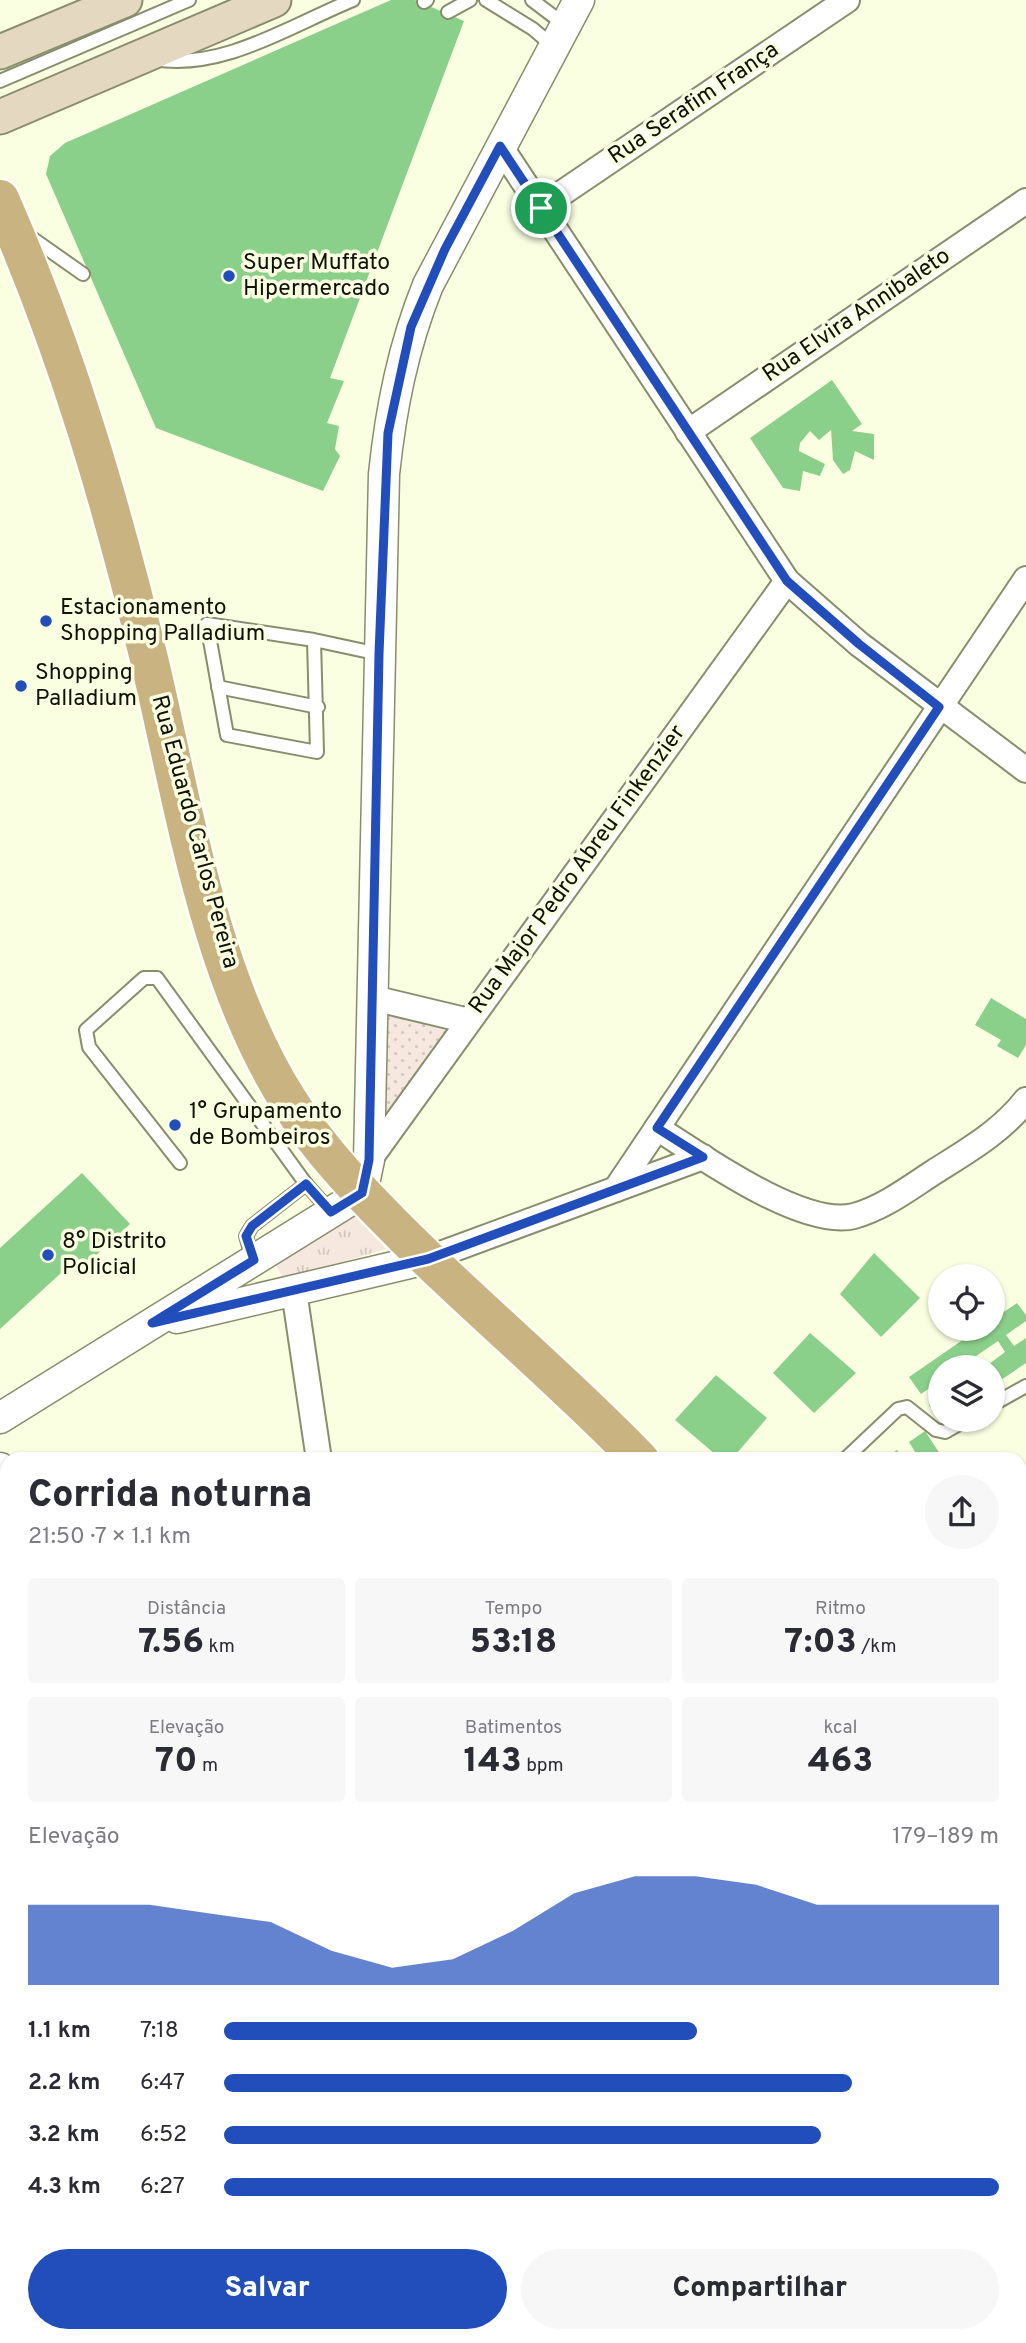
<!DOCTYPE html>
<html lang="pt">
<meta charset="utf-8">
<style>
:root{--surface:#fff;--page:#f7f7f7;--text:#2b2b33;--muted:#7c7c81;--accent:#224ebc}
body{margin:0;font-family:Overpass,sans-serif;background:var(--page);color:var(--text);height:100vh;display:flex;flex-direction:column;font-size:26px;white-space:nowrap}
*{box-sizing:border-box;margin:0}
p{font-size:23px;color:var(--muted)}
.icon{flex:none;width:38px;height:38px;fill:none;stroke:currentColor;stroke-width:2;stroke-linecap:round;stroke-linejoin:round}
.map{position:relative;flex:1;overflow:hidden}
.panel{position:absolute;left:0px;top:1452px;width:1027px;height:891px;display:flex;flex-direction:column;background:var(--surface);border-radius:21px 21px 0 0;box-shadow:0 2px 5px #0004}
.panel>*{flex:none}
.buttons{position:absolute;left:928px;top:1264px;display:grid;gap:14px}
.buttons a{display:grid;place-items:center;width:77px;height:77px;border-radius:50%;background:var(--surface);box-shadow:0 2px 5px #0004;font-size:35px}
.pin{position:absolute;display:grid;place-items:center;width:60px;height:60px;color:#fff;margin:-30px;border:4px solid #fff;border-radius:50%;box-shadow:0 2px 7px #0007}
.round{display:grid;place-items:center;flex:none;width:74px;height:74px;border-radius:37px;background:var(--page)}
.head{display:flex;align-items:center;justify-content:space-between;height:119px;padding:0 28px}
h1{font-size:38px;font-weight:800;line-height:52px}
.metrics{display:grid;grid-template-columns:repeat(3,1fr);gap:10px;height:119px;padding:7px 28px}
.metrics div{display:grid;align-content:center;border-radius:7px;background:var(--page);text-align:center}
.metrics b{font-size:35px;font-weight:800}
.metrics small{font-size:19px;font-weight:400}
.metrics p{font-size:19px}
.chart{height:196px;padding:14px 28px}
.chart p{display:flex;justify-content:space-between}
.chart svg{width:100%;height:126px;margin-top:7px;fill:var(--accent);opacity:.7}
.primary-button{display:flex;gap:14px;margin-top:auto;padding:14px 28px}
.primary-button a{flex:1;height:80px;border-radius:42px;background:var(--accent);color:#fff;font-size:28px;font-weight:800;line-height:80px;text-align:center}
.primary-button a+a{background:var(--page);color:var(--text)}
ul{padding:0 28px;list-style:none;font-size:23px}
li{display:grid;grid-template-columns:112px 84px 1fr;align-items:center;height:52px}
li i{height:18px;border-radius:9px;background:var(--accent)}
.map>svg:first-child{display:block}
.grass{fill:url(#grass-dots)}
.park{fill:url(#park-tufts)}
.building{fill:#8bd08a}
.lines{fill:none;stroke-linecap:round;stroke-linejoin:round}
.service-casing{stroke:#888d6c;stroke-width:16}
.minor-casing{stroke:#888d6c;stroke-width:28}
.tertiary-casing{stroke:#888d6c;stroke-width:33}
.secondary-casing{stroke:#888d6c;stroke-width:37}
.primary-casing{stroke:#fff;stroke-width:42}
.service{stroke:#fff;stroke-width:12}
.minor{stroke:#fff;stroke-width:24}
.tertiary{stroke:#fff;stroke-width:30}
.secondary{stroke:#e4d9c0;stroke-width:33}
.primary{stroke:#c9b381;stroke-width:38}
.route-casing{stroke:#fff;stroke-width:14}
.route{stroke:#224ebc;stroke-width:9}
.poi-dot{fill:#224ebc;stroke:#faffe2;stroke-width:2.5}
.labels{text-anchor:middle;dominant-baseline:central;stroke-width:7;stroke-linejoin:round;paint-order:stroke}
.street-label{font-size:23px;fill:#101206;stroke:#faffe2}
.poi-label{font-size:23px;fill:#101206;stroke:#faffe2;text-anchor:start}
</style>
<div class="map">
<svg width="1026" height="2343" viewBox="0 0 1026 2343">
<defs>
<pattern id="grass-dots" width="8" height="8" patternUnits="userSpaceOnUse" patternTransform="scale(1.75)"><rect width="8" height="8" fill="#f6e8df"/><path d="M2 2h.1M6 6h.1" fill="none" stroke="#d2c6be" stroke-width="1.8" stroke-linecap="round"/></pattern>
<pattern id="park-tufts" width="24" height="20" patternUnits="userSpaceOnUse" patternTransform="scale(1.75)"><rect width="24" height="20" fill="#f6e8df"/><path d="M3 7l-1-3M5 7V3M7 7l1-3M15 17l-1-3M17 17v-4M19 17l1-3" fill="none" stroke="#d2c6be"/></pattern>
</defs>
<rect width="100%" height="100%" fill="#faffe2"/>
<!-- grass -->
<path class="grass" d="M386,1013L450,1029L386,1118Z"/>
<!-- park -->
<path class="park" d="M354,1215L386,1249L284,1279L274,1263Z"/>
<!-- building -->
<g class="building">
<path d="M391,0H415L464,21L330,378L344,381L327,423L339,426L335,449L340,456L323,491L156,428L46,174L50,156L65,143Z"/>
<path d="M832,380L862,424L852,431L874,434V460L855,451L850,470L843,474L833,460L831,430L819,440L810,431L800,443L799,451L825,464L820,476L803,471L800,491L783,488L750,438Z"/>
<path d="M991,998L1026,1019V1045L1018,1058L997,1046L1001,1040L975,1025Z"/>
<path d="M82,1173L130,1224L80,1270L73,1262L0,1329V1248Z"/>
<path d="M874,1253L920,1298L881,1337L840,1294Z"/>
<path d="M1017,1303L1026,1315V1321L1006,1335L1014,1346L1026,1338V1363L992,1386V1367H985L1005,1352L998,1341L960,1367H940V1381L921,1394L909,1377L980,1328H992V1320Z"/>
<path d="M810,1333L856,1373L814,1413L773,1373Z"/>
<path d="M716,1375L767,1418L731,1460H722L675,1420Z"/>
<path d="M940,1398V1421L929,1405Z"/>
<path d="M925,1431L944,1460H920L909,1442Z"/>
<path d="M897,1450L904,1460H883Z"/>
<path d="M1026,1669V1693L1020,1697V1672Z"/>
<path d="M7,1676V1735L0,1743V1684Z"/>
<path d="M1020,1707L1024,1712L1026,1710V1735L1020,1738Z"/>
</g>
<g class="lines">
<defs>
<g id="service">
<path d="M486,0L533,29L554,47"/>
<path d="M532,0L565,25"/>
<path d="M424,2L427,0"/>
<path d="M448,12L470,0"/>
<path d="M154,59C223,71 291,25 353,0"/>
<path d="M0,81L189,0"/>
<path d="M29,236L83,274"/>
<path d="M314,640L317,752L227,735L207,624L314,640L379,654"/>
<path d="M218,687L318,707"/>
<path d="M180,1163L89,1047L86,1030L144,978H157L306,1184L331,1212"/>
<path d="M253,1260L246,1236L252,1226L306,1184"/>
<path d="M992,1405L1026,1386"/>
<path d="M844,1460L898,1409L907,1407L936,1430L945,1432L968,1419"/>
<path d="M0,1523L7,1535"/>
<path d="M1020,1604L1026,1613"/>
<path d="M0,1960L7,1967"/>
</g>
<g id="minor">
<path d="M500,146L787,581L859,644L1026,770"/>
<path d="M540,208L847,0"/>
<path d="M688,432L1026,201"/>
<path d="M373,998L469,1021"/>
<path d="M657,1128C701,1156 803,1229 854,1216C883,1208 908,1189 934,1172C967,1151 1001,1132 1026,1100"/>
<path d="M369,1160L787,581"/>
<path d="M616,1189L1026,579"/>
<path d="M427,1259L703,1157"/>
<path d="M294,1291L319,1460"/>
<path d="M1020,1791L1026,1787"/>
<path d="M0,1810L7,1802"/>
<path d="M1020,2115L1026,2109"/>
</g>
<g id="tertiary">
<path d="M177,1318L427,1259"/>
<path d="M0,1418L362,1193L369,1160L384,474C391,408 403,347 428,285L579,0"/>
<path d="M0,1468L7,1480"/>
<path d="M0,1570L7,1582"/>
<path d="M500,2336L504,2343"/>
<path d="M968,2336L980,2343"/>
<path d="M151,2343L157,2336"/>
<path d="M540,2343L547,2336"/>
</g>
<g id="secondary">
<path d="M0,52L125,0"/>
<path d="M0,117L274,0"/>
</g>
<g id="primary">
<path d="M0,199C67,351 111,502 150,663C184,806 209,975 288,1100C320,1152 364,1196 407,1239C483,1314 566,1383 640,1460"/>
<path d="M1020,2233L1026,2247"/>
</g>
</defs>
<!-- service casing -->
<use href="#service" class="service-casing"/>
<!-- minor casing -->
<use href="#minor" class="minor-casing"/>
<!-- tertiary casing -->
<use href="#tertiary" class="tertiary-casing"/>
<!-- secondary casing -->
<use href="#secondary" class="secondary-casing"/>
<!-- primary casing -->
<use href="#primary" class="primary-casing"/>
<!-- service -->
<use href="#service" class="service"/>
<!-- minor -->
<use href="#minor" class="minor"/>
<!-- tertiary -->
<use href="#tertiary" class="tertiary"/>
<!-- secondary -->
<use href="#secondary" class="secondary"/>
<!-- primary -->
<use href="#primary" class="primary"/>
</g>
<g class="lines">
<defs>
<path id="route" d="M500,146L787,581L859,644L939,707L657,1128L703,1157L428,1259L152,1323L254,1260L246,1236L252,1226L306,1184L331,1212L362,1193L369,1160L379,654L388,433L411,327L445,249Z"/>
</defs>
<!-- route casing -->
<use href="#route" class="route-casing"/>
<!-- route -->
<use href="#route" class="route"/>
</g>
<!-- markers -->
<g class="poi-dot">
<circle cx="229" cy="276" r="7"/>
<circle cx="46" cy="621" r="7"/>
<circle cx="21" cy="686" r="7"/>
<circle cx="175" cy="1125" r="7"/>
<circle cx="48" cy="1255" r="7"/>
</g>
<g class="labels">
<!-- street labels -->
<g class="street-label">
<text transform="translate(694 104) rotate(-34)">Rua Serafim França</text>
<text transform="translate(857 316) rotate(-34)">Rua Elvira Annibaleto</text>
<text transform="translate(194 832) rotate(75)">Rua Eduardo Carlos Pereira</text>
<text transform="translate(578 870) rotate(-54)">Rua Major Pedro Abreu Finkenzier</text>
</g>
<!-- poi labels -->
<g class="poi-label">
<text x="243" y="263">Super Muffato<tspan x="243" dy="26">Hipermercado</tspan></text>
<text x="60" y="608">Estacionamento<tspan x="60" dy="26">Shopping Palladium</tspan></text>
<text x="35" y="673">Shopping<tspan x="35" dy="26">Palladium</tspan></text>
<text x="189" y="1112">1° Grupamento<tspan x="189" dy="26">de Bombeiros</tspan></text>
<text x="62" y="1242">8° Distrito<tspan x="62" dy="26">Policial</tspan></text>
</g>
</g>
</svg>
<div class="buttons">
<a><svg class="icon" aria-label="locate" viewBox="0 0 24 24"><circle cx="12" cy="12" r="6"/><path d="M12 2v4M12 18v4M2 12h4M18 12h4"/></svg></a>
<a><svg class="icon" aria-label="layers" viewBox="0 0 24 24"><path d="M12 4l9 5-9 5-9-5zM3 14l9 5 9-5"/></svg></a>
</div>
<div class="pin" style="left:541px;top:208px;background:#1e9e55"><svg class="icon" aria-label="arrive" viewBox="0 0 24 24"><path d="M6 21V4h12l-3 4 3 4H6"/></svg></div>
<section class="panel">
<div class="head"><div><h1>Corrida noturna</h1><p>21:50 · 7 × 1.1 km</p></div><a class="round"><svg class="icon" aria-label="share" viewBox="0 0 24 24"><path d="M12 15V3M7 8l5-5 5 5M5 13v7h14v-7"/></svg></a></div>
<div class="metrics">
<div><p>Distância</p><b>7.56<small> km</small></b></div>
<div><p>Tempo</p><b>53:18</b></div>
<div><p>Ritmo</p><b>7:03<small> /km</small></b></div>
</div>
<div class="metrics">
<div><p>Elevação</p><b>70<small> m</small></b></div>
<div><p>Batimentos</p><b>143<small> bpm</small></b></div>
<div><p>kcal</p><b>463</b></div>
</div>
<div class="chart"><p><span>Elevação</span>179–189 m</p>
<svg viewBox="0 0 160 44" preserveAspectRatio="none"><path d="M0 44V16L10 16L20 16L30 19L40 22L50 32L60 38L70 35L80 25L90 12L100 6L110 6L120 9L130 16L140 16L150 16L160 16V44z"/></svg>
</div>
<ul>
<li><b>1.1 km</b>7:18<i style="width:61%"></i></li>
<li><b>2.2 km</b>6:47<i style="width:81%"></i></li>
<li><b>3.2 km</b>6:52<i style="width:77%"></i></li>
<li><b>4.3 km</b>6:27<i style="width:100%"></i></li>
</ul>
<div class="primary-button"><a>Salvar</a><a>Compartilhar</a></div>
</section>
</div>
